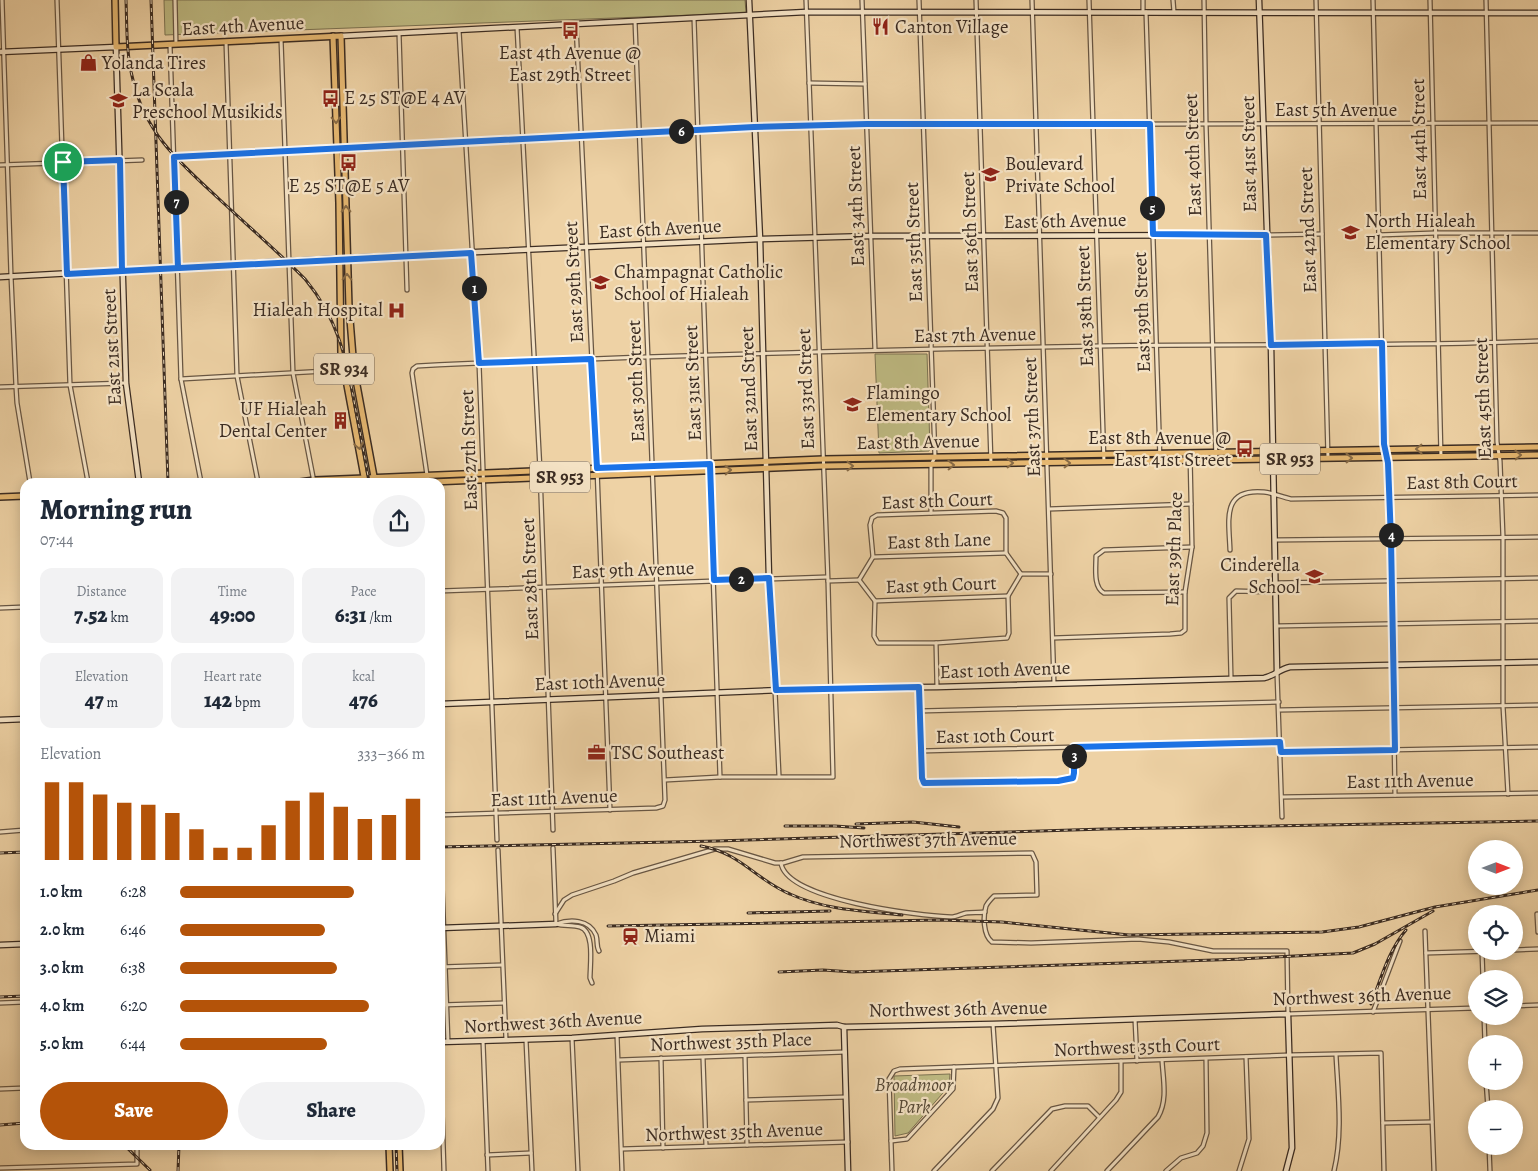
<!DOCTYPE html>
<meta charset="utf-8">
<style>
:root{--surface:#fff;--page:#f2f2f3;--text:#1f2937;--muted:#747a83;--accent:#b45309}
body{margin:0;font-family:Alegreya,serif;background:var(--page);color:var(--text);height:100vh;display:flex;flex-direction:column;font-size:19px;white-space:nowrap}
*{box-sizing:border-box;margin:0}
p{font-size:16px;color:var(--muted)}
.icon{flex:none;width:28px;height:28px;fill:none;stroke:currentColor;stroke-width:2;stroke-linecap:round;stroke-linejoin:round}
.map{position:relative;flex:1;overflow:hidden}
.panel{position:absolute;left:20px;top:478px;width:425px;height:672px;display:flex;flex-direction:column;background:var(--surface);border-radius:15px;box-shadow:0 2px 12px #0003}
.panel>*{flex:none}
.needle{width:32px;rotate:90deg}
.fabs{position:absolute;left:1468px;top:840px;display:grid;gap:10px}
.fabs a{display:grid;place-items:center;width:55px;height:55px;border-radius:50%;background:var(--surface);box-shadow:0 2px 12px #0003;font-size:25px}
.pin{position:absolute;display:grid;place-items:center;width:42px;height:42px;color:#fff;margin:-21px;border:2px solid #fff;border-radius:50%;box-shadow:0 1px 5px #0007}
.km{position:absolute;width:25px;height:25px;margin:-12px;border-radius:50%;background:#222;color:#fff;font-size:14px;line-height:25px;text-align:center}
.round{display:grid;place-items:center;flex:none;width:52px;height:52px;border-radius:26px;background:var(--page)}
.headline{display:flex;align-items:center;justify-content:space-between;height:85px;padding:0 20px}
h1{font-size:28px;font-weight:800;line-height:38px}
.figures{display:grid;grid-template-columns:repeat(3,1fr);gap:8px;height:85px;padding:5px 20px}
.figures div{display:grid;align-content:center;border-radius:12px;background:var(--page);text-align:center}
.figures b{font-size:21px;font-weight:800}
.figures small{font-size:14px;font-weight:400}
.figures p{font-size:14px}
.chart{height:140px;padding:10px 20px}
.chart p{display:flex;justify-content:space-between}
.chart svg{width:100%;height:90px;margin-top:5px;stroke:var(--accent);stroke-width:6}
.action{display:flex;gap:10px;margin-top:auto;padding:10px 20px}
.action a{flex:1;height:58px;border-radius:30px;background:var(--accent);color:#fff;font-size:20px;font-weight:800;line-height:58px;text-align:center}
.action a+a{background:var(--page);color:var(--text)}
ul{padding:0 20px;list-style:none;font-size:16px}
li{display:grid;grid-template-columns:80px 60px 1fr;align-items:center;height:38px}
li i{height:12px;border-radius:6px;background:var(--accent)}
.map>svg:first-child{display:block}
.green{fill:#beba82;stroke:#7c7352}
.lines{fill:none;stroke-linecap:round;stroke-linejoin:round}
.street-casing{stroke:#685643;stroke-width:5.5}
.secondary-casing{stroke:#3b2c22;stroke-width:7}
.primary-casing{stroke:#3b2c22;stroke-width:8}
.street{stroke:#f4e2c4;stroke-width:3}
.secondary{stroke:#f4e2c4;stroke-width:4.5}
.primary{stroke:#e7b972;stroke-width:5}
.rail-casing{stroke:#3b2c22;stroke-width:3}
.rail{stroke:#f4e2c4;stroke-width:1;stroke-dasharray:4;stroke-linecap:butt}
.oneway{stroke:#886b46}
.route-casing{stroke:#fff;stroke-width:10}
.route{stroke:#1a73e8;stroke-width:6}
.labels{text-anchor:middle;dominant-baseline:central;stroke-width:4.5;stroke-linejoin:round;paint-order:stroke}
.shield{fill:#f4e2c4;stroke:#726353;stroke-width:1}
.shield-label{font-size:18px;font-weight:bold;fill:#3b2c22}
.street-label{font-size:19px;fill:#3b2c22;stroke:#f4e2c4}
.poi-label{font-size:19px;fill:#3b2c22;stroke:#f4e2c4;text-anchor:start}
.park-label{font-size:19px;font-style:italic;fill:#554835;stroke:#f4e2c4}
</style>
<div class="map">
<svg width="1538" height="1171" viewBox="0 0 1538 1171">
<rect width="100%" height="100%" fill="#eed2a5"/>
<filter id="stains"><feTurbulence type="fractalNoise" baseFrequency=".004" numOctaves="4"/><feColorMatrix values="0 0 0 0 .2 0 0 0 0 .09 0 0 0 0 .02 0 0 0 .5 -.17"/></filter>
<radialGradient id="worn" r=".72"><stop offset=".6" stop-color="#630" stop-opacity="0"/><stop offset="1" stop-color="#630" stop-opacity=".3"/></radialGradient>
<!-- green -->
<g class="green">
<path d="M164,0H745L746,13L165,35Z"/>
<path d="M875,354H927L930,449L929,451L879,453Z"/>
<path d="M950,1074L949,1086L908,1133L895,1136L894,1076Z"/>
</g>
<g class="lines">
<defs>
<g id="street">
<path d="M2,0L11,276L16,387L17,403L30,482"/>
<path d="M57,0L70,385L88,482"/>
<path d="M175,0L176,44"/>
<path d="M862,0L875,350"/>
<path d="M919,0L935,457L931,465V513"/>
<path d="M976,0L991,463"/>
<path d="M1032,0L1054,684"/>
<path d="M1089,0L1104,462"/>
<path d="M1143,0V12"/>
<path d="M1173,0L1174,12"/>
<path d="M1204,0L1206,124L1216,460"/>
<path d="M1316,0L1328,458"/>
<path d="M1373,0L1384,443L1388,463L1391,540L1395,795"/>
<path d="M1430,0L1441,457"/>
<path d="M1486,0L1497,442L1500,461L1503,537V706L1508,794"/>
<path d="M1146,12L1160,461"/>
<path d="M694,18L720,777"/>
<path d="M576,24L597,468L610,810"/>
<path d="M517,27L540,470L553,830"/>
<path d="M459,30L479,363L497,840"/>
<path d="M399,33L407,290"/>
<path d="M281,39L293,373L314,482"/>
<path d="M226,42L237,376L258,482"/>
<path d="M170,45L181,379L201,482"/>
<path d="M809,83L865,84"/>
<path d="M174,157L581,135L810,125L1538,123"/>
<path d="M0,165L142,160"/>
<path d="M1267,235L1322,234"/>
<path d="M1378,235L1435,233H1538"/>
<path d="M181,379L344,370"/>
<path d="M0,387L126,383"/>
<path d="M428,482L412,373L413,369L417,366C644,355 871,350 1099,346C1245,343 1392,347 1538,341"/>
<path d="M1049,509L1191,504"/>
<path d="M996,511L1003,513L1006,518V553L1021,574L1008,596L1009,633L1007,638L936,643H878L874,636L875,601L859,580L873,557L870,525L872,518L877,515Z"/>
<path d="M1276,540L1538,537"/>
<path d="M1230,550C1229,520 1221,488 1264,492C1273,493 1282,497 1291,499L1538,495"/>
<path d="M873,557L1006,553"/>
<path d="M1021,574H1051"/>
<path d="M828,581L859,580"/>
<path d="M1276,583L1538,578"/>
<path d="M440,591L827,577"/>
<path d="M1185,592L1104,593C1093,587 1096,568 1096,556L1104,550L1192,547"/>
<path d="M875,601L1008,596"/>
<path d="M0,608L25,607"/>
<path d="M1277,626L1538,621"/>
<path d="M1053,638L1170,634L1181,633L1185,630V592L1192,547L1190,453"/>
<path d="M936,643L937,687"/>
<path d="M1277,673L1282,817"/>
<path d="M1231,678L1229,598L1236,591L1275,592"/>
<path d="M919,687L922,778L924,783L1059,781L1073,778L1075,773L1074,748"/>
<path d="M775,690L779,776"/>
<path d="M1280,710L1538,705"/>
<path d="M919,711L1279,702"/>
<path d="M921,751L1280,742"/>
<path d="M1281,752L1538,747"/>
<path d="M665,780L720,777H833L828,581L806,0"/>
<path d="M1282,797L1538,793"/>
<path d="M440,815L656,808L663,806L665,800L635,21"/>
<path d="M0,832L25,830"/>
<path d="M553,848L556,924"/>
<path d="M498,850L506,1040"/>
<path d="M441,857L448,1042"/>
<path d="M781,863C786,900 920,916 951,917C956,917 961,914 966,913C972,912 979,913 985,912"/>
<path d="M1480,913V914"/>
<path d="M555,914L564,900L572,895L614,881L633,873L715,849H728L775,863H783L803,857L1032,853L1036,862L1037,895L994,896C991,899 988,902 986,906C983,916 983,935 992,942L1031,943L1138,939L1169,942L1213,951H1287L1288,1014L1476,1008"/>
<path d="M1537,914L1538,932"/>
<path d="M556,924C564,926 572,925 580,927C595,931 590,965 590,978L592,983"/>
<path d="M556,924C570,919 589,919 596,935C598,941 596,946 599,951"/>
<path d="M1425,931L1434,1171"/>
<path d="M1514,950L1538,949"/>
<path d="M1482,952L1483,979"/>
<path d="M1426,953L1492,951"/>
<path d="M440,967L502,965"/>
<path d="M0,1003L25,1002"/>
<path d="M440,1005L504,1003"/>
<path d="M1514,1006L1538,1005"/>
<path d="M1373,1012L1400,941"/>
<path d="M1484,1016L1485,1044"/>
<path d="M1135,1019L1137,1061"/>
<path d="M617,1035L622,1171"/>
<path d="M572,1038L578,1171"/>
<path d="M526,1040L532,1171"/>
<path d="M483,1041L488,1171"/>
<path d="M440,1046L444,1171"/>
<path d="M745,1056L747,1145"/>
<path d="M661,1058L663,1148"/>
<path d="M703,1058L706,1146"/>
<path d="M619,1060L845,1052"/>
<path d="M1486,1081L1488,1109"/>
<path d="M0,1089L25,1088"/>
<path d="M746,1100L846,1097"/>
<path d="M1383,1123L1432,1122"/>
<path d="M891,1141L907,1139L953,1089L954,1067"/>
<path d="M1489,1146L1490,1171"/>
<path d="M622,1149L848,1142"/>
<path d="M487,1155L531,1153"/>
<path d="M0,1168L137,1164V1145"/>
<path d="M892,1171L889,1079L894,1071L900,1069L1290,1055L1381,1053L1384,1171"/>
<path d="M934,1171L993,1109L998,1098L993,1024"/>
<path d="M992,1171L1052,1109L1065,1106H1088L1099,1117"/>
<path d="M1051,1171L1116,1100L1121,1092V1061"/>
<path d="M1107,1171L1158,1117C1168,1100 1163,1079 1162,1060"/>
<path d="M1166,1171L1181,1158L1197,1153L1203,1146L1207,1133L1206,1059"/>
<path d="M1239,1171L1249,1139L1246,1057"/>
<path d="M1334,1171C1343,1133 1338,1094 1336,1055"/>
</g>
<g id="secondary">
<path d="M749,0L760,239L769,578L775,690"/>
<path d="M1259,0L1271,345L1277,672"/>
<path d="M341,36L806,12L1538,13"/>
<path d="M0,52L116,47L126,383L139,482"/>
<path d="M0,277L347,258L760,239L871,236L1266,235"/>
<path d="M440,704L831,688L937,687L1264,678C1274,676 1280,669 1290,667L1538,662"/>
<path d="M0,720L25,719"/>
<path d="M440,928L556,924"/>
<path d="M0,945L25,944"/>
<path d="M844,1027L848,1171"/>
<path d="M440,1042L572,1038L702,1029L837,1025L844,1027L993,1024L1288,1014L1292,1148L1286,1171"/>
</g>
<g id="primary">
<path d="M115,0L116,47L341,36L349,307L354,369L375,482"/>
<path d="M333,36L339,203L341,353L365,482"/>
<path d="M300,482L314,480L365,478L823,459L1538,447"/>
<path d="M432,482L823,466L1538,455"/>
<path d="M0,497L25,496"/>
<path d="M389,1145L390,1171"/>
<path d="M399,1145L400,1171"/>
</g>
</defs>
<!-- street casing -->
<use href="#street" class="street-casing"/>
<!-- secondary casing -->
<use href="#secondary" class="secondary-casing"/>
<!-- primary casing -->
<use href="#primary" class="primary-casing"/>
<!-- street -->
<use href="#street" class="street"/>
<!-- secondary -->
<use href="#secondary" class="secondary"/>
<!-- primary -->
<use href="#primary" class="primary"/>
<defs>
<g id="rail">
<path d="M126,0C127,26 126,54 133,80C145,133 180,163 218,198C247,225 277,251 305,279C338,319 346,357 355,406C360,432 365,457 369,482"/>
<path d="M151,0L168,482"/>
<path d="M856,824L913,822L959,827"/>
<path d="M785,826H835L864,828"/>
<path d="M701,846C741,853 756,880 790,894C825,910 864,911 902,915"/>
<path d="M440,847L717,841L1104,829L1538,821"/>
<path d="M0,853L25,852"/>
<path d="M748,913L830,911"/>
<path d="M608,926L939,920L1002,922L1129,935L1322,932L1359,927L1435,907L1538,890"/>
<path d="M1239,959L1353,953L1375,944L1433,911"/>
<path d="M779,972L823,970L853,972L1244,959"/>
<path d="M0,997L25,996"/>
<path d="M1371,1004C1381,979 1388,951 1406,930"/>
<path d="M0,1125L25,1123"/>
<path d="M124,1145L150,1170"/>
<path d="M396,1145L397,1171"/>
<path d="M178,1171L179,1145"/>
</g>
</defs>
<!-- rail casing -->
<use href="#rail" class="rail-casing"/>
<!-- rail -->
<use href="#rail" class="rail"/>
</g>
<!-- one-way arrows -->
<defs><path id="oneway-chevron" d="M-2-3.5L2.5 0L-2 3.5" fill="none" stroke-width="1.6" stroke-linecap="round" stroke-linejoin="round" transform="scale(1.25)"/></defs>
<g class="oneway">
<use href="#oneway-chevron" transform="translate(336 120) rotate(88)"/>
<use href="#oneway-chevron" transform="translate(346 209) rotate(-91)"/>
<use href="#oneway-chevron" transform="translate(347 277) rotate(-90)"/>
<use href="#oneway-chevron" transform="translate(359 446) rotate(79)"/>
<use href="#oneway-chevron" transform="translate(1419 449) rotate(179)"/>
<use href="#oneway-chevron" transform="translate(1518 455) rotate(-1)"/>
<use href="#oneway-chevron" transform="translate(1349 458) rotate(-1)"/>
<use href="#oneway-chevron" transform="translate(1010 463) rotate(-1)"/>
<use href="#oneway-chevron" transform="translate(1067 463) rotate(-1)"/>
<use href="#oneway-chevron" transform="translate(951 465) rotate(-1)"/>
<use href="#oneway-chevron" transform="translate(850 466) rotate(-1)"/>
<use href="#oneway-chevron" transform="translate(728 470) rotate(-2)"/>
</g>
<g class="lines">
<defs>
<path id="route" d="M63,162L120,160L122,271L471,253L479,363L591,359L597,468L710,464L714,580L769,578L776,690L919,687L922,778L924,783L1058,781L1073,778L1074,773V747L1280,742L1281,752L1395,750L1391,540L1388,463L1384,444L1382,343L1271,345L1266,235L1153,234L1150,124H867L754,127L174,157L178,268L67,274L63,162"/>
</defs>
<!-- route casing -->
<use href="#route" class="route-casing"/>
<!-- route -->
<use href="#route" class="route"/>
</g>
<!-- icons -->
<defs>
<symbol id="restaurant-bare" viewBox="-9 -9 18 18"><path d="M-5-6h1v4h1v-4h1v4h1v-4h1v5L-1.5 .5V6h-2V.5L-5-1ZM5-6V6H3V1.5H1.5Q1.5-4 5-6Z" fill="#8f2418" stroke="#f4e2c4" stroke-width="2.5" paint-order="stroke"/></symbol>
<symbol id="bus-bare" viewBox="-9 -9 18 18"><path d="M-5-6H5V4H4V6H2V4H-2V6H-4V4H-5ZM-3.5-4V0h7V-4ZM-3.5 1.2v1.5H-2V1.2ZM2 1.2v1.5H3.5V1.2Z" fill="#8f2418" stroke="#f4e2c4" stroke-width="2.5" paint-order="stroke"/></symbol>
<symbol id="shop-bare" viewBox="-9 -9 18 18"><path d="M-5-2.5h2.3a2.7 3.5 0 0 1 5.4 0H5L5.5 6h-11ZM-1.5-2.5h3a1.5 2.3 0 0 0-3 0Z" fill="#8f2418" stroke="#f4e2c4" stroke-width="2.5" paint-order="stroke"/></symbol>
<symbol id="school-bare" viewBox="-9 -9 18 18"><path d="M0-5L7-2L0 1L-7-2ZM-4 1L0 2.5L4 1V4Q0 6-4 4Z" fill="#8f2418" stroke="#f4e2c4" stroke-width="2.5" paint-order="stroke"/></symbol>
<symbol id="hospital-bare" viewBox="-9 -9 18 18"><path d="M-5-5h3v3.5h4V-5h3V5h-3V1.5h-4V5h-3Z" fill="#8f2418" stroke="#f4e2c4" stroke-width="2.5" paint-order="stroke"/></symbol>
<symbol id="building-bare" viewBox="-9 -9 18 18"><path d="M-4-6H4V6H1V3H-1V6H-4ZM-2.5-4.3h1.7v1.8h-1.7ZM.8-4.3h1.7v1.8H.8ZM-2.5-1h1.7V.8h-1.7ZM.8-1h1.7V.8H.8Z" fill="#8f2418" stroke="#f4e2c4" stroke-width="2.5" paint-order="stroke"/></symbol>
<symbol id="office-bare" viewBox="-9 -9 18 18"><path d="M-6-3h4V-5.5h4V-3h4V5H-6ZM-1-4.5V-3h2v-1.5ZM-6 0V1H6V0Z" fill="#8f2418" stroke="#f4e2c4" stroke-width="2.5" paint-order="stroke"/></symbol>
<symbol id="station-bare" viewBox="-9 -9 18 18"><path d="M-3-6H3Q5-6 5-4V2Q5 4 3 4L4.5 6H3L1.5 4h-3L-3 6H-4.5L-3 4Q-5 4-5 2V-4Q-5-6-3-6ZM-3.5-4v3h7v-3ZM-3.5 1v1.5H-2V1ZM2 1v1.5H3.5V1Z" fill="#8f2418" stroke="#f4e2c4" stroke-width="2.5" paint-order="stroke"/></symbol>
</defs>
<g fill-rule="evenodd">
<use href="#restaurant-bare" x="868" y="14" width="25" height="25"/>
<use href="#bus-bare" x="558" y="18" width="25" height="25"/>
<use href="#shop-bare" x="76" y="50" width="25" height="25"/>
<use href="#bus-bare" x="318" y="86" width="25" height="25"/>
<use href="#school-bare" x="106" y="88" width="25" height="25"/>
<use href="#bus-bare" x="336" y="150" width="25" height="25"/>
<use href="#school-bare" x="978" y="162" width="25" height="25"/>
<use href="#school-bare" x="1338" y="220" width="25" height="25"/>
<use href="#school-bare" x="588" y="270" width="25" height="25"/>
<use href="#hospital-bare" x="384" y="298" width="25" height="25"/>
<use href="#school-bare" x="840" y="392" width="25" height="25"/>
<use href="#building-bare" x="328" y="408" width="25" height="25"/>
<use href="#bus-bare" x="1232" y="436" width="25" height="25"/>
<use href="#school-bare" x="1302" y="564" width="25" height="25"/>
<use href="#office-bare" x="584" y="740" width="25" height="25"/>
<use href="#station-bare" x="618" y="924" width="25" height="25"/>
</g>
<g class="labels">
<!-- shield labels -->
<g class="shield">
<rect x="314" y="353.5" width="60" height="31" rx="4"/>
<rect x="1260" y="443.5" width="60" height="31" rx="4"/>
<rect x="530" y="461.5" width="60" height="31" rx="4"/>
</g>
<g class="shield-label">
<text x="344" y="369">SR 934</text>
<text x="1290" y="459">SR 953</text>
<text x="560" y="477">SR 953</text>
</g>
<!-- street labels -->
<g class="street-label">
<text transform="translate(243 26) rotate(-3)">East 4th Avenue</text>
<text x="1336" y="110">East 5th Avenue</text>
<text transform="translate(1419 139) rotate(-91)">East 44th Street</text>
<text transform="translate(1249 154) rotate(-91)">East 41st Street</text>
<text transform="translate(1193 155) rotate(-92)">East 40th Street</text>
<text transform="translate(856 206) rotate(-92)">East 34th Street</text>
<text transform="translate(1065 221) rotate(-1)">East 6th Avenue</text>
<text transform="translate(660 229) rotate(-3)">East 6th Avenue</text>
<text transform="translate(1308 230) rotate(-92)">East 42nd Street</text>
<text transform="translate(970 232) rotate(-92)">East 36th Street</text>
<text transform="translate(914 242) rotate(-92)">East 35th Street</text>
<text transform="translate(574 282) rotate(-93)">East 29th Street</text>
<text transform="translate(1085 306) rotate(-92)">East 38th Street</text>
<text transform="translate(1142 312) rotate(-92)">East 39th Street</text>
<text transform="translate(975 335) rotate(-1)">East 7th Avenue</text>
<text transform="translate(112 347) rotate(-93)">East 21st Street</text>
<text transform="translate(636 381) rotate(-92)">East 30th Street</text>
<text transform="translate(693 383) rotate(-92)">East 31st Street</text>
<text transform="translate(749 389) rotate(-92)">East 32nd Street</text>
<text transform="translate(806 389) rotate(-92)">East 33rd Street</text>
<text transform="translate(1483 398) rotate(-92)">East 45th Street</text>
<text transform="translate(1032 417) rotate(-92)">East 37th Street</text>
<text transform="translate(918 442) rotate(-1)">East 8th Avenue</text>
<text transform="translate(469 450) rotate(-92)">East 27th Street</text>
<text transform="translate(1462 482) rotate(-1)">East 8th Court</text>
<text transform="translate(937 501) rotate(-2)">East 8th Court</text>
<text transform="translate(939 541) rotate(-2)">East 8th Lane</text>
<text transform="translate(1174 549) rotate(-88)">East 39th Place</text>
<text transform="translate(633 570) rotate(-2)">East 9th Avenue</text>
<text transform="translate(530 579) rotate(-92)">East 28th Street</text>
<text transform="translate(941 585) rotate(-2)">East 9th Court</text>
<text transform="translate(1005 670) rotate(-2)">East 10th Avenue</text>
<text transform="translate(600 682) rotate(-2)">East 10th Avenue</text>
<text transform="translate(995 736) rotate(-1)">East 10th Court</text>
<text transform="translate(1410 781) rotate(-1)">East 11th Avenue</text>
<text transform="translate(554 798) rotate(-2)">East 11th Avenue</text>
<text transform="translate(928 840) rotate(-1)">Northwest 37th Avenue</text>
<text transform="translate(1362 996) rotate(-2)">Northwest 36th Avenue</text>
<text transform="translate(958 1009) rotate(-1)">Northwest 36th Avenue</text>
<text transform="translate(553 1022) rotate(-3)">Northwest 36th Avenue</text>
<text transform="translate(731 1042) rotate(-2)">Northwest 35th Place</text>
<text transform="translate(1137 1047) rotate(-2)">Northwest 35th Court</text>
<text transform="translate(734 1132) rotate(-2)">Northwest 35th Avenue</text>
</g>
<!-- poi labels -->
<g class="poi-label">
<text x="895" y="27">Canton Village</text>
<text x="570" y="53" text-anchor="middle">East 4th Avenue @<tspan x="570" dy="22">East 29th Street</tspan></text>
<text x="102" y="63">Yolanda Tires</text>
<text x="132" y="90">La Scala<tspan x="132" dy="22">Preschool Musikids</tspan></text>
<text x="344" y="98">E 25 ST@E 4 AV</text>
<text x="1005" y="164">Boulevard<tspan x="1005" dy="22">Private School</tspan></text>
<text x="349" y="186" text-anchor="middle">E 25 ST@E 5 AV</text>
<text x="1365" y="221">North Hialeah<tspan x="1365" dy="22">Elementary School</tspan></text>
<text x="614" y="272">Champagnat Catholic<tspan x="614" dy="22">School of Hialeah</tspan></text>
<text x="383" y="310" text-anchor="end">Hialeah Hospital</text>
<text x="866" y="393">Flamingo<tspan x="866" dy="22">Elementary School</tspan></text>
<text x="327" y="409" text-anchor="end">UF Hialeah<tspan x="327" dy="22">Dental Center</tspan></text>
<text x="1231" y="438" text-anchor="end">East 8th Avenue @<tspan x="1231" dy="22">East 41st Street</tspan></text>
<text x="1300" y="565" text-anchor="end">Cinderella<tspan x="1300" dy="22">School</tspan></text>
<text x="611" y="753">TSC Southeast</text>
<text x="644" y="936">Miami</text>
</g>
<!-- park labels -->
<g class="park-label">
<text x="914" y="1085">Broadmoor<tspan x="914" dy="22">Park</tspan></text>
</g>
</g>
<rect width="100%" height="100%" filter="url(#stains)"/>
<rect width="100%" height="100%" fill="url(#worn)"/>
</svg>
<div class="fabs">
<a><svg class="needle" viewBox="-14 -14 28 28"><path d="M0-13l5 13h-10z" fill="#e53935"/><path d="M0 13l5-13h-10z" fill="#747a83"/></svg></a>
<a><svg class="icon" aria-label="locate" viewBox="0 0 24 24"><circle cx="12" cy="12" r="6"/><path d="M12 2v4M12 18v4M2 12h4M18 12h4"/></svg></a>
<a><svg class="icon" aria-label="layers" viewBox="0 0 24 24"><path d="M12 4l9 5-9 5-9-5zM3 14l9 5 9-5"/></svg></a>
<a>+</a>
<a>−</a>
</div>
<div class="pin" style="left:63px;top:162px;background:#1e9e55"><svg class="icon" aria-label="arrive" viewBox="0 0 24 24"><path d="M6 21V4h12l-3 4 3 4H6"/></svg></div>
<b class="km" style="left:474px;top:288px">1</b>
<b class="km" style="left:741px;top:579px">2</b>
<b class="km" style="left:1074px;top:756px">3</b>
<b class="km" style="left:1391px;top:535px">4</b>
<b class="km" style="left:1152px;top:208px">5</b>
<b class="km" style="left:681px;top:131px">6</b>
<b class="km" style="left:176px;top:202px">7</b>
<section class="panel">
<div class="headline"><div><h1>Morning run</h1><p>07:44</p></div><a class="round"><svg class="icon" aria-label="share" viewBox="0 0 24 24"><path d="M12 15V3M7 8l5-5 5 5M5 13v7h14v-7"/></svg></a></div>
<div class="figures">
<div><p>Distance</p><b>7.52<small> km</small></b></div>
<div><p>Time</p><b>49:00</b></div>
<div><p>Pace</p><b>6:31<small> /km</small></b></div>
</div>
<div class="figures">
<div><p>Elevation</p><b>47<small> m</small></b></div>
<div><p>Heart rate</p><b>142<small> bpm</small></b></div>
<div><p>kcal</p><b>476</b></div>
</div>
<div class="chart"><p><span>Elevation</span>333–366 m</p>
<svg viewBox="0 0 160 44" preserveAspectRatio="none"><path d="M5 44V6M15 44V6M25 44V12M35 44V16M45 44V17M55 44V21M65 44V29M75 44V38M85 44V38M95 44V27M105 44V15M115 44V11M125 44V18M135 44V24M145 44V22M155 44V14"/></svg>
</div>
<ul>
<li><b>1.0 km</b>6:28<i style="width:71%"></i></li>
<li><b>2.0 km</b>6:46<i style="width:59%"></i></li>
<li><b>3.0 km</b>6:38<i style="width:64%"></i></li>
<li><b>4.0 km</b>6:20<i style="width:77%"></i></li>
<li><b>5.0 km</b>6:44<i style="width:60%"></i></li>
</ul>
<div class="action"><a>Save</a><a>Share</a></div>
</section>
</div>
